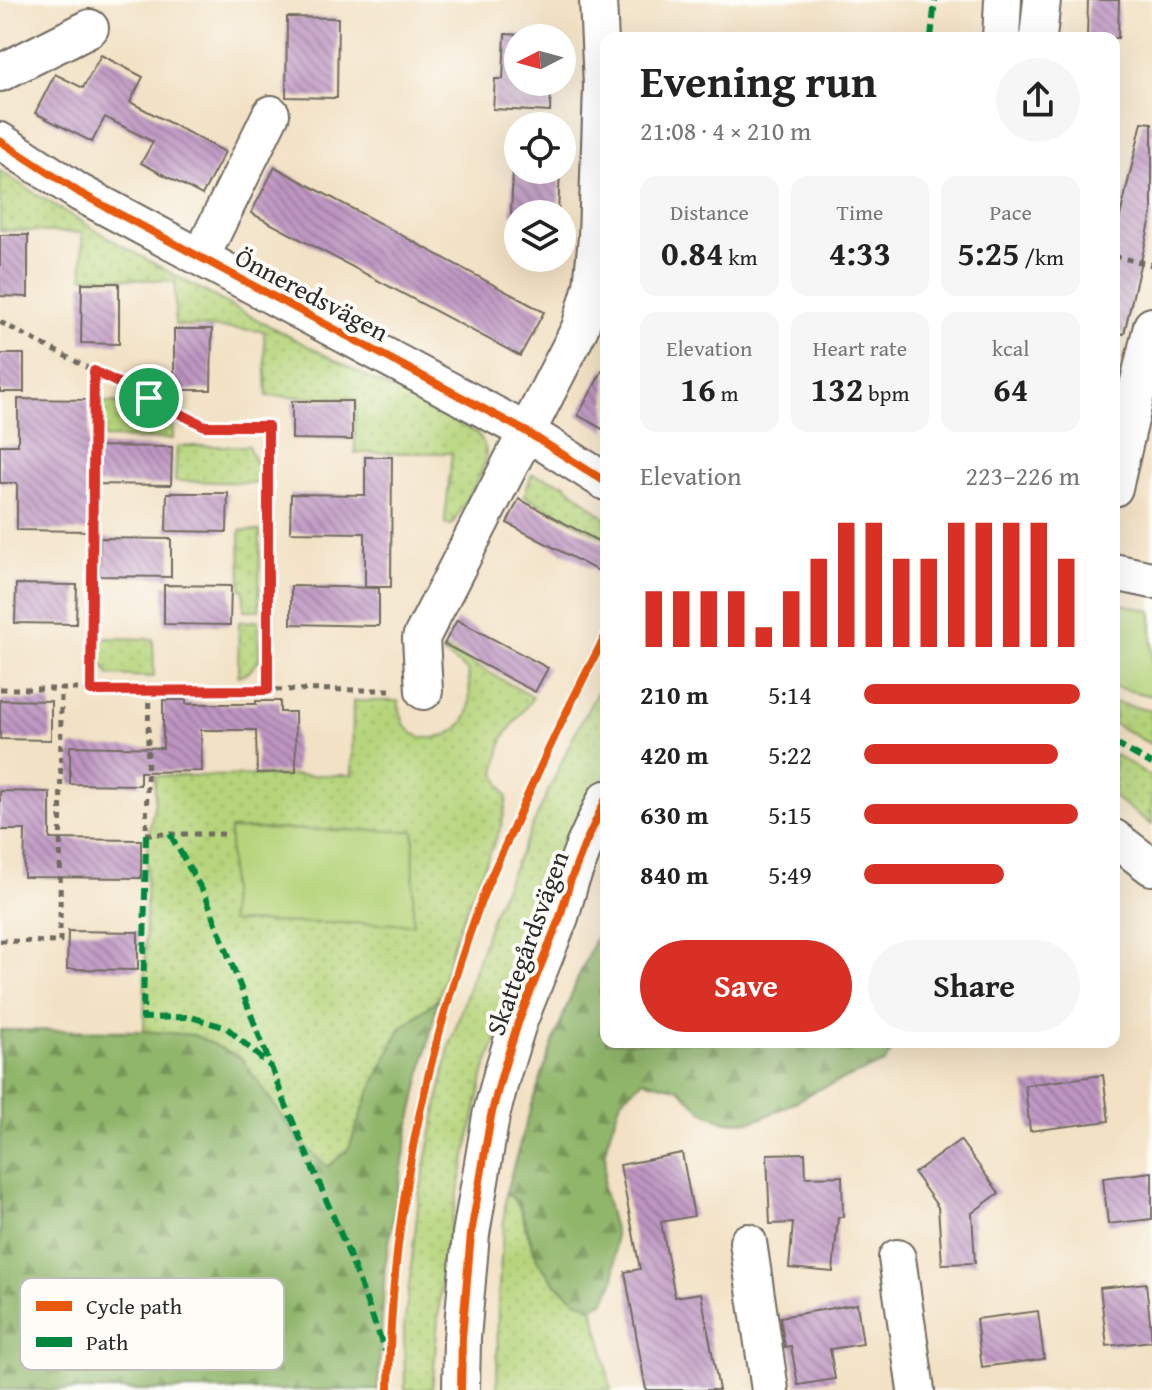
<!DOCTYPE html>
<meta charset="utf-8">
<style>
:root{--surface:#fff;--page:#f6f6f6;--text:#222;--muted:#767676;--accent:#d93025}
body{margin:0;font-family:"Gentium Book Plus",serif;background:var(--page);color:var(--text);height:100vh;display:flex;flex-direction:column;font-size:30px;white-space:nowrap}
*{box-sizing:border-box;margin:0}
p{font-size:26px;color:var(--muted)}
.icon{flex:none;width:44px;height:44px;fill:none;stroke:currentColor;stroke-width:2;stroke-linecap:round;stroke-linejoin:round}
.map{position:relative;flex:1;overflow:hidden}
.panel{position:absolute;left:600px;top:32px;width:520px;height:1016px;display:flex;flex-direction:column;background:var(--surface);border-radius:16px;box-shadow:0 8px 32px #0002}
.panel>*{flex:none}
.needle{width:52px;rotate:264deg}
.fabs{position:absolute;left:504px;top:24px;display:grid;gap:16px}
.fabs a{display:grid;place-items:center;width:72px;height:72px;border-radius:50%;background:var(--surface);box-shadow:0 8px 32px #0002;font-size:40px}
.pin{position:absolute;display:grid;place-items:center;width:68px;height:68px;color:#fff;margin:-34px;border:4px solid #fff;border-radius:50%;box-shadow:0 2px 8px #0007}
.round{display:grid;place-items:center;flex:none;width:84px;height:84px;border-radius:42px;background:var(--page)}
.head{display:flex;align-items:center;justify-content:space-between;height:136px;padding:0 40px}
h1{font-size:44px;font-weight:700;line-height:60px}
.stats{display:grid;grid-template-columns:repeat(3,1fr);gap:12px;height:136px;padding:8px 40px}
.stats div{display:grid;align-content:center;border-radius:16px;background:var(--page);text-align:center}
.stats b{font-size:34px;font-weight:700}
.stats small{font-size:22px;font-weight:400}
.stats p{font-size:22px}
.chart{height:224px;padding:16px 40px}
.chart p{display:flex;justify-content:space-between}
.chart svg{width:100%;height:144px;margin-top:8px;stroke:var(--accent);stroke-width:6}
.action{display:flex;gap:16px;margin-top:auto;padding:16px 40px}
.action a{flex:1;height:92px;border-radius:48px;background:var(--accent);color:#fff;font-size:32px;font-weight:700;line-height:92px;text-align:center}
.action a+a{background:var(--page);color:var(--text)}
ul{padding:0 40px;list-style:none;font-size:26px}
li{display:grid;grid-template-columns:128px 96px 1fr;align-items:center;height:60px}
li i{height:20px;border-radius:10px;background:var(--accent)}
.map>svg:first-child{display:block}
.green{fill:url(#green-dots);stroke:#708052;stroke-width:2}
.forest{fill:url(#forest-firs);stroke:#5e704a;stroke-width:2}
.pitch{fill:#b6d47a;stroke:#708052;stroke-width:2}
.building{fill:url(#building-back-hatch)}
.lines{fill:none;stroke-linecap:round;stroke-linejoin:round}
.minor-casing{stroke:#716b61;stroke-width:40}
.path{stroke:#716b61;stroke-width:5;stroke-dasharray:6 6;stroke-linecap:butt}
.minor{stroke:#fff;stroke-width:36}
.quiet{stroke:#00873e;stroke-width:6;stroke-dasharray:12 6;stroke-linecap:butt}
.cycleway-casing{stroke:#fdfcf7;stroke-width:13}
.cycleway{stroke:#e8590c;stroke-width:8}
.route-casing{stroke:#fff;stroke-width:16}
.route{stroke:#d93025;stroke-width:10}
.labels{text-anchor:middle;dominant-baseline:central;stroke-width:8;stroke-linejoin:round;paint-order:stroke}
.street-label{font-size:26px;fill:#2b2b2b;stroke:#fdfcf7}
.key{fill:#fdfcf7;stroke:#bebdba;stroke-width:2}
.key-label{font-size:22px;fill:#2b2b2b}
</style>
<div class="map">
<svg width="1152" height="1390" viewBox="0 0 1152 1390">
<defs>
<pattern id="green-dots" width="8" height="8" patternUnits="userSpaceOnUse" patternTransform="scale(2)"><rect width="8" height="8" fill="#b6d47a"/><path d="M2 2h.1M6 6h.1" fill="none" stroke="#9db66a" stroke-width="1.8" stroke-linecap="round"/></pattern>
<pattern id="forest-firs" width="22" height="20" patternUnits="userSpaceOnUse" patternTransform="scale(2)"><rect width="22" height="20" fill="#90b66a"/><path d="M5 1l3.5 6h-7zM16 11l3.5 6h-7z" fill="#769457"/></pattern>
<pattern id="building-back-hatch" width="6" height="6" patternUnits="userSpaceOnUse" patternTransform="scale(2)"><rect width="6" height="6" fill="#bd95c1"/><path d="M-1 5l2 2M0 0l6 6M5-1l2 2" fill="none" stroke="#9a7a9d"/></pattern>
</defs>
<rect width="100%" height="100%" fill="#fdfcf7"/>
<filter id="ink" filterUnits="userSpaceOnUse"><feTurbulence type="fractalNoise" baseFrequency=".0125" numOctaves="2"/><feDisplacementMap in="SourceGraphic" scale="16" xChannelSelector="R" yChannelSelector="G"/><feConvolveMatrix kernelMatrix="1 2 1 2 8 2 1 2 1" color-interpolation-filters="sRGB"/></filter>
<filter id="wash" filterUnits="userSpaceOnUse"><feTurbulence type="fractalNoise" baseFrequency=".006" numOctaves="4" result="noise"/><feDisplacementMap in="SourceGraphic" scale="32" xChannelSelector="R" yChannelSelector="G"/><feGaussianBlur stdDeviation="1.8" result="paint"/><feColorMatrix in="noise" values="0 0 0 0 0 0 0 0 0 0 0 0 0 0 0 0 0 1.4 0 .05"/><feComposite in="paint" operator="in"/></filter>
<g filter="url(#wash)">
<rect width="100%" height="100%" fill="#f2e1c4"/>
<!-- green -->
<g class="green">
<path d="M0,171C152,270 315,349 476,433C484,441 488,450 485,462C481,478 461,508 452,525H446L445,520L452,453H355V399L267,396L264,331L175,325V281L83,277L82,233L0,230Z"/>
<path d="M103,402L145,403L147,414H168L173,416V439L104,438Z"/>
<path d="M177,446H248L260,471V483L175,481Z"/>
<path d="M532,474L565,484L606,519V539L524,496Z"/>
<path d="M240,530L260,531L259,610H244V590L241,589Z"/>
<path d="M258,621L259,660L248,673L238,676L239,622Z"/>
<path d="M102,638L153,639L154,677L109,675L99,659Z"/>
<path d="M445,648L533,697L503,738L495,773L507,798L502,824L456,934L438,999L400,1029L368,1096L349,1148L328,1168L300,1142L241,1058L144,1031L147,842L155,801V776L352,775L353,701H398C400,708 401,719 405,725C422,750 464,736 469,709C471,697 469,683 468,671L442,653Z"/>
<path d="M606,676V776L552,886L484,1073L443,1261L432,1390H405L404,1329L419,1197L449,1048L495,908L574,735Z"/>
<path d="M1114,702L1152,711V745L1114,724Z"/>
<path d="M1114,754L1152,777V825L1114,797Z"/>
<path d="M506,1192C522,1206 520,1209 526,1229C538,1266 554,1292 592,1307L602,1343L611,1390H497L498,1300Z"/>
</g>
<!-- forest -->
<g class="forest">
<path d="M606,915V1042H898L884,1063L815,1091L782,1109L754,1121L725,1122L702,1111L679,1089L643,1080L621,1100L607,1142L603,1188L615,1233V1278L605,1301L592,1307L576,1300L556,1284L538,1262L519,1203L506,1192C532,1098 564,1003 606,915Z"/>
<path d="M438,999L408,1133L385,1266L378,1390H0V1030L144,1031L194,1035L241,1058L300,1142L328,1167L349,1148L368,1096L400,1029Z"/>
</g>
<!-- pitch -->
<g class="pitch">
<path d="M1118,603L1152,611V696L1114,687V622Z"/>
<path d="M230,829L414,831L413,924L230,922Z"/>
</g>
<g id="blocks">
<!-- building -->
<g class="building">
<path d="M1088,0H1119L1118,38H1087Z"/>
<path d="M287,17L338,18L337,98L286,97Z"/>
<path d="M505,34L544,36V38H518V82H551L550,112L493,109L495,79H503Z"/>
<path d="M101,55L143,77L130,102L225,152L202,195L141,163L153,142L105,117L92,142L35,113L55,74L83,88Z"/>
<path d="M1142,122L1152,123V214L1124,334L1114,333V242Z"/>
<path d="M275,167L544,312L520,356L251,213Z"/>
<path d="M513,170H560L558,214H511Z"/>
<path d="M0,235H28V297L0,296Z"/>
<path d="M82,283H119V344L81,343Z"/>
<path d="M174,329H212L211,390H174Z"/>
<rect x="0" y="354" width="24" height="38"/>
<path d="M606,364V431L578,415Z"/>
<path d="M18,399L89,400V446L172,447L171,485L88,484V531L17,530V483H0V445H18Z"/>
<path d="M292,401H352V440L292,439Z"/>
<path d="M365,457H392L391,587H365V533L290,532L291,494L365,495Z"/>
<path d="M167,493H228L227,532L166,531Z"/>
<path d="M519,499L606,545V555L598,571L507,523Z"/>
<path d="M100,538L171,539V577L99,576Z"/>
<path d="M16,584L77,585L76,624L15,623Z"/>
<path d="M164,585L231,586L230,625L164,624Z"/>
<path d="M291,586L379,588V626L291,624Z"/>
<path d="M457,620L548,668L535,692L444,644Z"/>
<path d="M0,700L51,701V740L0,739Z"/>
<path d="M163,700H186V704H256V701H280V712H295L296,772L257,773L256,730H201L202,771L140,772V785L70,784V746L163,748Z"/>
<path d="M0,791L50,792V839L141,840V878L24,877L25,830H0Z"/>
<path d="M68,931L138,932V970L67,969Z"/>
<path d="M1103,1075L1109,1121L1030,1131L1025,1085Z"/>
<path d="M960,1140L999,1193L972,1213L975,1263L942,1264L938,1207L914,1173Z"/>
<path d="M682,1153L694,1216L661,1222L675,1297L701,1293L719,1390H646L625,1272L640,1269L620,1165Z"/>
<path d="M805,1153L806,1177L842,1176L843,1217H838L833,1272L789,1268L793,1223L770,1224L767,1154Z"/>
<path d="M1152,1172V1219L1108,1224L1103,1178Z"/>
<path d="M1146,1283L1152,1341L1107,1346L1100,1288Z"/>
<path d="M857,1304L863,1344L830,1349L835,1379L798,1385L791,1346L785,1347L780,1317Z"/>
<path d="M1038,1311L1044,1359L982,1367L976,1319Z"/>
</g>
</g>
</g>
<g filter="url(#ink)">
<use href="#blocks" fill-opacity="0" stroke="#716b61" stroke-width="2"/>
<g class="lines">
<defs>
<g id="minor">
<path d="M1001,38L1003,0"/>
<path d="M1038,38L1042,0"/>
<path d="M0,73L90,28"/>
<path d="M0,141L80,193L527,432L606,482"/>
<path d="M201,257L271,114"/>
<path d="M1114,488L1152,326"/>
<path d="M1114,572L1152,580"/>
<path d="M424,691L421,638L580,328L592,286L597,237L602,86L598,0"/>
<path d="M1114,838L1152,867"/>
<path d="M748,1242L770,1390"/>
<path d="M897,1258L916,1390"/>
<path d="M461,1390L462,1338L471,1234L491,1116L502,1074L518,1023L560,917L570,882L585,844L606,799"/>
</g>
</defs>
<!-- minor casing -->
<use href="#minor" class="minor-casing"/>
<!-- path -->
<g class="path">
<path d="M1114,256L1152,265"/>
<path d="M0,322L94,371L205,426H268V690"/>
<path d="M0,689H61"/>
<path d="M149,690L146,834H225"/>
<path d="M91,691L94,372"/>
<path d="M0,941L60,942L61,689L391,690"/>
</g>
<!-- minor -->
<use href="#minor" class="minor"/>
<!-- quiet -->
<g class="quiet">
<path d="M931,38L935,0"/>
<path d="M1114,743L1152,764"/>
<path d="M146,834L143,1018L191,1017L227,1028L271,1067"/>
<path d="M170,834L206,897L283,1098L347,1249L385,1351"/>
</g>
<defs>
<g id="cycleway">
<path d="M0,141L80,193L527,432L606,482"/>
<path d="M389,1390C390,1224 424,1059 480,904C489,879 501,855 512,831C540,765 572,699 606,635"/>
<path d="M461,1390L462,1338L471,1234L491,1116L502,1074L518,1023L560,917L570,882L585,844L606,799"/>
</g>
</defs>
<!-- cycleway casing -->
<use href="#cycleway" class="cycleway-casing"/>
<!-- cycleway -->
<use href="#cycleway" class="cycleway"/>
</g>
</g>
<g class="lines" filter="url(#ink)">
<defs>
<path id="route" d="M94,371L205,426H268V690L91,691Z"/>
</defs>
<!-- route casing -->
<use href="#route" class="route-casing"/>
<!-- route -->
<use href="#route" class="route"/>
</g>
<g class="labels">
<!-- street labels -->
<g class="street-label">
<text transform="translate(312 294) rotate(28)">Önneredsvägen</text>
<text transform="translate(527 943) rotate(-70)">Skattegårdsvägen</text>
</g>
</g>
<!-- legend -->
<rect x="20" y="1278" width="264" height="92" rx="12" class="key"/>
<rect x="36" y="1301" width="36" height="10" fill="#e8590c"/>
<rect x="36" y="1337" width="36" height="10" fill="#00873e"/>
<g class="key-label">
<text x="86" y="1314">Cycle path</text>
<text x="86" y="1350">Path</text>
</g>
</svg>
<div class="fabs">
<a><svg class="needle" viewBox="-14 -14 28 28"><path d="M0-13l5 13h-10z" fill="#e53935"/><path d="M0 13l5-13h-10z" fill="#767676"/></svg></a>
<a><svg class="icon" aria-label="locate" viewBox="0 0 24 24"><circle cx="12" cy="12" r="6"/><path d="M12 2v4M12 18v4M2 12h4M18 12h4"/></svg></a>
<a><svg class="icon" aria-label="layers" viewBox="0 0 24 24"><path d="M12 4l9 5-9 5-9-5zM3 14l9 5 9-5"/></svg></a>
</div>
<div class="pin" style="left:149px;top:398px;background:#1e9e55"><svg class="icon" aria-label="arrive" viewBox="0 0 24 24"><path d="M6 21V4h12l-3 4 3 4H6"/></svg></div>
<section class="panel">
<div class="head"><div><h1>Evening run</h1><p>21:08 · 4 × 210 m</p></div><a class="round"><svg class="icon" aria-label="share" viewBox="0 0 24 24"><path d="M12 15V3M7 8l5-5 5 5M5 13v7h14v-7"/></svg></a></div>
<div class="stats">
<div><p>Distance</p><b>0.84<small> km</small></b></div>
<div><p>Time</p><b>4:33</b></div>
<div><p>Pace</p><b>5:25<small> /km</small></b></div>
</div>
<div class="stats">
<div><p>Elevation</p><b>16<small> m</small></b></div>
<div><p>Heart rate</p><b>132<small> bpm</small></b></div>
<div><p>kcal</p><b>64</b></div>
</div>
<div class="chart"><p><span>Elevation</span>223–226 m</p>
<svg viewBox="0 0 160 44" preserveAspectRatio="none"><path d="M5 44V27M15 44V27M25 44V27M35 44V27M45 44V38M55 44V27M65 44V17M75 44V6M85 44V6M95 44V17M105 44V17M115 44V6M125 44V6M135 44V6M145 44V6M155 44V17"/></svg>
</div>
<ul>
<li><b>210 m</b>5:14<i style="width:100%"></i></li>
<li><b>420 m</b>5:22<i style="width:90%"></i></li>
<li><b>630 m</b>5:15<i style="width:99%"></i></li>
<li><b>840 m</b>5:49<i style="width:65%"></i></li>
</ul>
<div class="action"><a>Save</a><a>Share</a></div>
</section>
</div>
